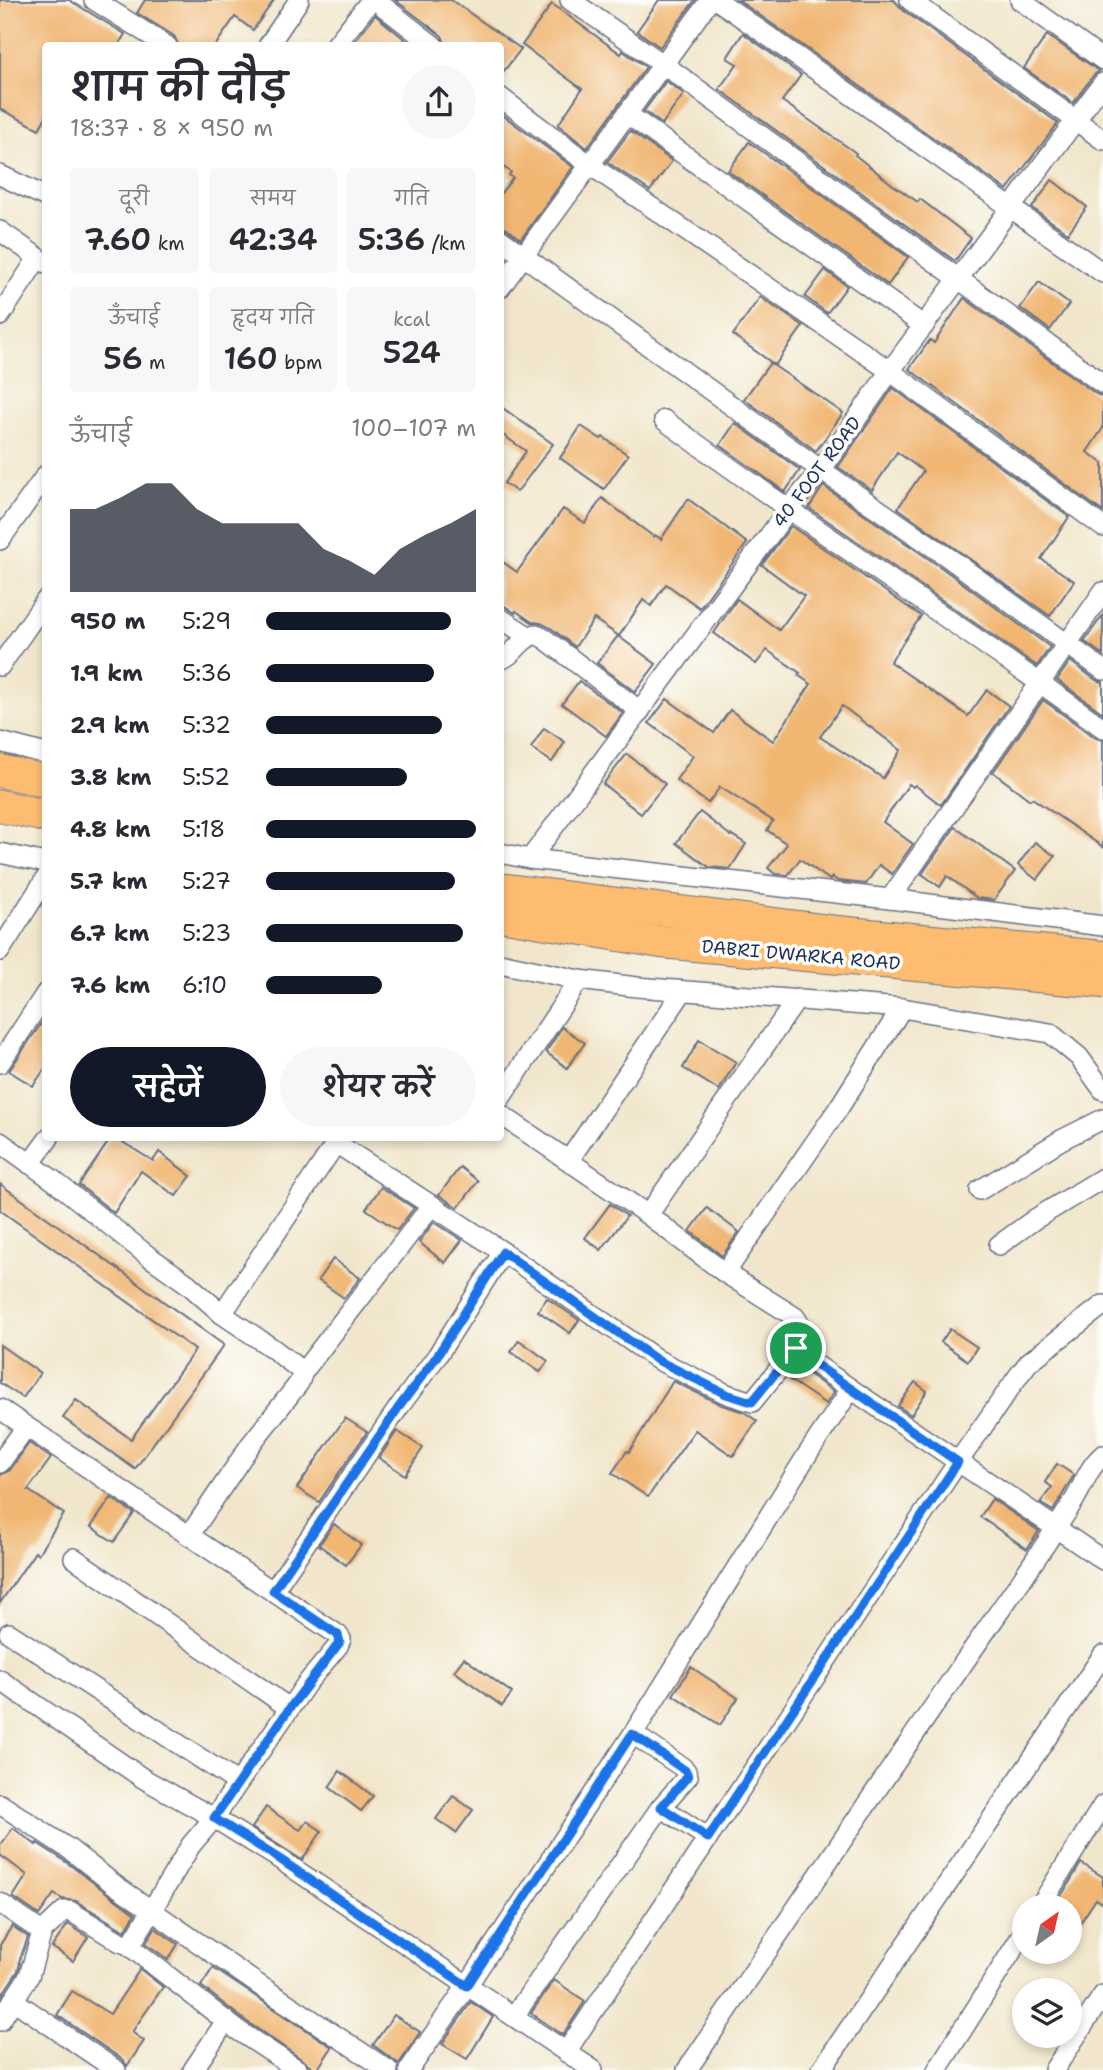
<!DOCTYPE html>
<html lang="hi">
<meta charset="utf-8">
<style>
:root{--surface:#fff;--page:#f7f7f7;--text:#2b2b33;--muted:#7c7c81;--accent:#111827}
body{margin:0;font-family:"Shantell Sans","Playpen Sans Deva",sans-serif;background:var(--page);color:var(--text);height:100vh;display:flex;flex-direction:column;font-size:26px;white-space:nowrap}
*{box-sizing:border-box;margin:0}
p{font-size:23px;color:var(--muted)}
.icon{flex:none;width:38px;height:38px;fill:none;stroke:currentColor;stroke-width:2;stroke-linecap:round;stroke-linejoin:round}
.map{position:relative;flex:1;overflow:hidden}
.panel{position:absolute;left:42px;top:42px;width:462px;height:1099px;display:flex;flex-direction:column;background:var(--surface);border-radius:7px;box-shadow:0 4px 10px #0003}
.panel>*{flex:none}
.needle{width:46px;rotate:34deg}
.tools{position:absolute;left:1012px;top:1894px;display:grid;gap:14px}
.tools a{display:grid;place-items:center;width:70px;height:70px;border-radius:50%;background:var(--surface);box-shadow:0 4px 10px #0003;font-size:35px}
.pin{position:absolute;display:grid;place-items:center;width:60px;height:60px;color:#fff;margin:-30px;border:4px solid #fff;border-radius:50%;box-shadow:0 2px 7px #0007}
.round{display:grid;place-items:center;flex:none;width:74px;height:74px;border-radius:37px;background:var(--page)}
.head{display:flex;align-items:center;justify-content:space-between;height:119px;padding:0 28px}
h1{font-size:38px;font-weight:600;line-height:52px}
.figures{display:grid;grid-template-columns:repeat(3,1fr);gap:10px;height:119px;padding:7px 28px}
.figures div{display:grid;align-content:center;border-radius:7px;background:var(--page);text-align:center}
.figures b{font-size:30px;font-weight:600}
.figures small{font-size:19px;font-weight:400}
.figures p{font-size:19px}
.chart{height:196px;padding:14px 28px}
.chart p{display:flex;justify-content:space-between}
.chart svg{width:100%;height:126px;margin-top:7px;fill:var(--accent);opacity:.7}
.cta{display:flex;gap:14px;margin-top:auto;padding:14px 28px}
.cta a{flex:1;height:80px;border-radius:42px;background:var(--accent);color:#fff;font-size:28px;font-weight:600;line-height:80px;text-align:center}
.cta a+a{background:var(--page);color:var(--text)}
ul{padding:0 28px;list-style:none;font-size:23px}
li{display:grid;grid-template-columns:112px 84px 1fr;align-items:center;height:52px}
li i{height:18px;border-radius:9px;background:var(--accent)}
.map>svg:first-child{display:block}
.building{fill:#f0b672;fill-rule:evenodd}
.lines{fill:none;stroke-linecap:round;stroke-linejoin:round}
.minor-casing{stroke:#666f84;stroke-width:22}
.primary-casing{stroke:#666f84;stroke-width:34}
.minor{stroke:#fff;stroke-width:19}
.primary{stroke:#fdbc70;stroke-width:32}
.route-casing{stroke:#fff;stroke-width:14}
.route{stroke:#1a73e8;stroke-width:9}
.labels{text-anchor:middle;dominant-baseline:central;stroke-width:7;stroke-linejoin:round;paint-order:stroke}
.street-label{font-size:18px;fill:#1b2f5e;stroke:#fdfcf7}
</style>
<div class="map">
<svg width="1103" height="2070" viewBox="0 0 1103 2070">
<rect width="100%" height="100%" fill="#fdfcf7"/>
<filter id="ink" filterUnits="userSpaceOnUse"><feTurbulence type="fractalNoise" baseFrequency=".0143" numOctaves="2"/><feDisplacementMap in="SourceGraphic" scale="14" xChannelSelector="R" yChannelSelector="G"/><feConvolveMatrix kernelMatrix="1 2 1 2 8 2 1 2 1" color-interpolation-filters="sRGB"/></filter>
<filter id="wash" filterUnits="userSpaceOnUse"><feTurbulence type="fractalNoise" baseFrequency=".00686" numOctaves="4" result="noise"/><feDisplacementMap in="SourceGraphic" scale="28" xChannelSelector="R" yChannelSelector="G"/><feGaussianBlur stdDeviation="1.57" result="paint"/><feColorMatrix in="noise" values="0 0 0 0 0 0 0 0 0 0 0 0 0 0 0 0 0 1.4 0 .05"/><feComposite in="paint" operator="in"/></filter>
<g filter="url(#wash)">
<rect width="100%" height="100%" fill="#f1e6cb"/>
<g id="blocks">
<!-- building -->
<g class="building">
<path d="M0,0H69L125,34L118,46H46V117L39,129L0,109Z"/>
<path d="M145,0H274L253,30L235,17L215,46H179L174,36L137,13Z"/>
<path d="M395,0H451L521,49L500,76V46H446L442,36Z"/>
<path d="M659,0H695L660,47L637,31Z"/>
<path d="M738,0H894L903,10L1058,123L1007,190Z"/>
<path d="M552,4L621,54L623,51L646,67L587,148L558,125L582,89L522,45Z"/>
<path d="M375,15L413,46H351Z"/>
<path d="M743,33L801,75L782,101L785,103L856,153L855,155L893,185L918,202L920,199L971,238L955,261L719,89L737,64L727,58Z"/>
<path d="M1047,35L1099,71L1093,76L1073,103L1024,68Z"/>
<path d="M666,81L684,94L662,124L644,111Z"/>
<path d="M500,113L573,167L521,239L507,229L500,227V194L513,178L509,175L511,172L500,165Z"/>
<path d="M630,131L672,161L650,191L607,162Z"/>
<path d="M749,142L908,257L888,285L728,171Z"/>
<path d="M1052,180L1087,207L1068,233L1032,208Z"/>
<path d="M825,270L847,286L827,313L805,297Z"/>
<path d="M1039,282L1069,304L1050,330L1020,308Z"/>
<path d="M760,297L803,326L775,365L733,335Z"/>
<path d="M964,298L1096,394L1103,397V428L1087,452L1103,463V512L909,369L930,340L934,343Z"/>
<path d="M770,363L843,413L816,451L744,399Z"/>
<path d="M893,388L1069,517L1041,559L1074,581L1050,616L898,508L923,471L897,452L872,490L838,467Z"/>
<path d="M500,406L553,444L517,492L504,483L526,451L500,433Z"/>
<path d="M735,423L800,470L785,492L720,445Z"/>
<path d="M581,426L601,439L603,437L628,455L604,489L560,458Z"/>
<path d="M823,486L942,568L1050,647L1037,666L809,508Z"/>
<path d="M602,498L654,537L655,535L661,539L688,499L747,543L700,608L666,584L651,606L643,600L619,636L594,619L575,647L551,628L541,623L532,622L516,611L515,613L500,603V560L517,572L563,509L585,523Z"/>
<path d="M791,526L921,616L890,662L968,716L987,690L1009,706L941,805L915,785L913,787L909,784L883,822L913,844L892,874L879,865L866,884L838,881L832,877L830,880L800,859L788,875L775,874L768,868L787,844L767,830L773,821L720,787L708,803L676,780L693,756L649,723L667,699L714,733L730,710L773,741L811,684L798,675L800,673L767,650L756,664L714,633L737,599L779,630L804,596L762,565ZM842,706L901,750L883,778L820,737Z"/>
<path d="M1103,615V655L1084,641Z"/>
<path d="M618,636L656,664L635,692L597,663Z"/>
<path d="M1070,661L1096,680L1103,682V713L1057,680Z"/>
<path d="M579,681L623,713L606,736L562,704Z"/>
<path d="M1043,700L1096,738L1103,740V847L1032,798L1030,800L993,772Z"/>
<path d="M544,728L565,742L552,762L531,748Z"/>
<path d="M627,754L665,784L641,814L603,784Z"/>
<path d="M700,812L731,836L732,835L746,844L730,869L709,867L676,843Z"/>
<path d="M955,827L1015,871L994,900L977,898L947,876L940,887L922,874Z"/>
<path d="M1035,842L1055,856L1037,880L1018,865Z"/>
<path d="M46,1016V1067L33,1086L9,1071Z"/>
<path d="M562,1027L585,1043L567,1068L546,1052Z"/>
<path d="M699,1040L736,1062L719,1090L683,1068Z"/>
<path d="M111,1138H116L153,1161L159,1152L191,1176L176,1196L141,1171L114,1213L79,1185Z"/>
<path d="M460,1167L478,1181L458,1208L439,1195Z"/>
<path d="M0,1184L224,1345L135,1469L63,1418L76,1400L131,1439L195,1350L0,1210Z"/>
<path d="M381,1187L414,1208L397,1230L366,1209Z"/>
<path d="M610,1204L627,1216L601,1250L585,1238Z"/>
<path d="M707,1208L739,1232L722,1256L690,1231Z"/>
<path d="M434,1222L462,1240L445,1263L419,1242Z"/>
<path d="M333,1259L360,1278L344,1298L318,1280Z"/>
<path d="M547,1298L579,1320L570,1333L538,1311Z"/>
<path d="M950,1329L977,1347L968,1361L941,1342Z"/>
<path d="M519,1340L548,1361L540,1372L511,1352Z"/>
<path d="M0,1345L40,1373L23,1398L0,1383Z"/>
<path d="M797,1366L834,1392L826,1404L787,1378Z"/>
<path d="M673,1381L722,1405L744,1412L757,1421L733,1456L695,1430L648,1497L612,1473L627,1451L629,1452Z"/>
<path d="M915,1382L927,1391L911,1415L898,1406Z"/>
<path d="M345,1418L367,1432L319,1502L297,1488Z"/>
<path d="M397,1431L423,1448L405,1475L379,1458Z"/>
<path d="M29,1443L51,1458L28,1490L64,1514L38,1554L35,1552L0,1603V1475L10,1470Z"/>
<path d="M1057,1464L1074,1475L1053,1511L1040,1503L1052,1487L1045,1482Z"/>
<path d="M111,1498L134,1513L114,1542L91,1527Z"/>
<path d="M992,1499L1039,1531L1027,1549L980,1517Z"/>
<path d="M334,1524L361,1545L346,1565L319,1545Z"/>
<path d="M464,1658L512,1693L502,1706L454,1671Z"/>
<path d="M691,1667L738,1698L720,1725L673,1695Z"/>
<path d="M340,1771L373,1796L361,1811L329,1787Z"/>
<path d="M453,1796L473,1810L456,1833L436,1819Z"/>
<path d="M266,1807L300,1830L307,1821L322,1831L302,1860L252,1828Z"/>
<path d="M13,1828L36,1845L37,1843L62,1859L135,1914L125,1931L76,1901L62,1899L54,1894L39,1915L13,1897L27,1875L0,1855V1846Z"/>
<path d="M1081,1863L1103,1877V1904L1096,1899L1069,1940V1906H1055Z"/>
<path d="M68,1924L88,1937L73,1961L52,1947Z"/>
<path d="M12,1926L28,1937L19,1962L20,1963L18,1971L0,1998V1945Z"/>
<path d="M155,1928L178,1944L168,1960L146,1943Z"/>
<path d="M213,1968L332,2047L317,2070L243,2019L201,1986Z"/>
<path d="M140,1969L163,1987L132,2032L144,2041L127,2066L123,2060L57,2015L72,1991L110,2014Z"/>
<path d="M554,1980L585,2001L563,2035L531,2013Z"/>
<path d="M471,2002L493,2017L467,2059L442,2044Z"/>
<path d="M394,2015L420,2032L399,2064L373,2045Z"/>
</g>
</g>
</g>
<g filter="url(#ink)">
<use href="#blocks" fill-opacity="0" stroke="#666f84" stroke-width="2"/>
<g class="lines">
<defs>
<g id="minor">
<path d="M94,0L167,46"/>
<path d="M375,0L434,46"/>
<path d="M570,0L663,64L1103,384"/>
<path d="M717,0L1103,273"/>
<path d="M910,0L1103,140"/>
<path d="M1020,0L1103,60"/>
<path d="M268,46L299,0"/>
<path d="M335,46L371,0"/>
<path d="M500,97L590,165L890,371L1103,527"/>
<path d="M627,114L924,326"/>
<path d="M0,175L46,197"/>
<path d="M0,231L46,263"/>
<path d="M500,239L821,470L949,558L1103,670"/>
<path d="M500,288L710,0"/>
<path d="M0,316L38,258"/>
<path d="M664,420C808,526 958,623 1103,728"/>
<path d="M0,540L46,475"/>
<path d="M500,618L528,636"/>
<path d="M500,660C515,655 521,637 536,634L545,639L640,711"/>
<path d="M0,666L46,600"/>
<path d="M0,742L46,754"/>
<path d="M0,853L46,863"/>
<path d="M500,853L530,859L890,899L1103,926"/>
<path d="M530,859L788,510L821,470L890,371L1103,83"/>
<path d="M890,899L1103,592"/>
<path d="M0,951L46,878"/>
<path d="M500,963L579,980L637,987L902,1008L1050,1033L1079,1057L1103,1090"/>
<path d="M0,1063L46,993"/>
<path d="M500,1099L579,980"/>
<path d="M500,1114L648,1215L725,1273L795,1317L801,1326C798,1337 792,1343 799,1353L851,1389"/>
<path d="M0,1142L53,1180L147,1255L188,1284L222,1314L336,1143L503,1252L658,1360L727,1394L752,1402L796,1348"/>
<path d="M569,1160L683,991"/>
<path d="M30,1164L49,1138"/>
<path d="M980,1190L1061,1140L1103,1119"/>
<path d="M648,1215L797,999"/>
<path d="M999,1245L1035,1219L1103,1178"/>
<path d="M725,1273L838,1109L902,1008"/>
<path d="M222,1314L272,1348L303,1372"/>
<path d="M0,1409L338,1635L341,1639L338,1646L307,1683L214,1818L191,1845L133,1941L127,1944L120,1942L70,1911H64L42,1932L29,1976L0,2021"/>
<path d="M0,1463L26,1427"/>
<path d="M189,1536L251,1444L299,1383L303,1372L432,1205"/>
<path d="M74,1558L289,1708"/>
<path d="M273,1591L399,1407L437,1356L503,1252"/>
<path d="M9,1633L238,1783"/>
<path d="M0,1680L144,1779L214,1818L278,1858L593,2070"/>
<path d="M0,1804L69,1849L115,1885L256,1983L388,2070"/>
<path d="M661,1807L708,1838"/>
<path d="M0,1903L42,1932"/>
<path d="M1040,1906L1103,1805"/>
<path d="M127,1944L236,2029L298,2070"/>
<path d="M13,2000L116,2070"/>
<path d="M514,2016L661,1807L688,1776L686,1771L682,1767L633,1734"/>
<path d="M566,2052L958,1462L1019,1375L1029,1362L1103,1305"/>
<path d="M193,2070L226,2021"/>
<path d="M409,2070L467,1986L633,1734L807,1455L851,1389L1103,1560"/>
<path d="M687,2070C798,1906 908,1741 1022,1579C1040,1552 1058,1526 1075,1499C1084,1484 1089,1466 1103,1455"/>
<path d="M821,2070L1103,1655"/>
<path d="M937,2070L1024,1932"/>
<path d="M1054,2070L1103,1995"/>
</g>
<g id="primary">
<path d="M0,771L46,781"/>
<path d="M0,806L46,816"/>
<path d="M500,889L838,932L1103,957"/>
<path d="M500,915L661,942L1103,982"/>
</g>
</defs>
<!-- minor casing -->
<use href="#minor" class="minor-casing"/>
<!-- primary casing -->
<use href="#primary" class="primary-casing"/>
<!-- minor -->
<use href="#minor" class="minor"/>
<!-- primary -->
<use href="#primary" class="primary"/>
</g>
</g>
<g class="lines" filter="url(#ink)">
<defs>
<path id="route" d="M503,1252L657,1360L726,1394L752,1402L796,1348L799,1353L958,1462L708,1838L661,1807L688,1776L686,1771L632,1734L467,1986L278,1858L214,1818L289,1709L340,1642L338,1635L273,1591L399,1407L437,1356Z"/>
</defs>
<!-- route casing -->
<use href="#route" class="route-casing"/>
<!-- route -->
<use href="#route" class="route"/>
</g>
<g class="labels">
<!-- street labels -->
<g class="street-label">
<text transform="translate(817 472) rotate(-53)">40 FOOT ROAD</text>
<text transform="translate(801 955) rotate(5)">DABRI DWARKA ROAD</text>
</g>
</g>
</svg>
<div class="tools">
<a><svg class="needle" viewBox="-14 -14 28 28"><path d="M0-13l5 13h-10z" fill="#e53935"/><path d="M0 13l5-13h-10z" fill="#7c7c81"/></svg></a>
<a><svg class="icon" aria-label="layers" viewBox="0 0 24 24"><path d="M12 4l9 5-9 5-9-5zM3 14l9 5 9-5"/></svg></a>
</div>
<div class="pin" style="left:796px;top:1348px;background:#1e9e55"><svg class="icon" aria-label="arrive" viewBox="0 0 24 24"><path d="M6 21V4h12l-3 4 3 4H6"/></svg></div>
<section class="panel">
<div class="head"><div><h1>शाम की दौड़</h1><p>18:37 · 8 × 950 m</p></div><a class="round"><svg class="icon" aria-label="share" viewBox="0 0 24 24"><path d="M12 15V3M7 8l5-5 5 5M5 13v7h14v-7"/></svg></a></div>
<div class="figures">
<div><p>दूरी</p><b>7.60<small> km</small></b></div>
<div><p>समय</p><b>42:34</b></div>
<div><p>गति</p><b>5:36<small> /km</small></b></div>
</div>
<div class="figures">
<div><p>ऊँचाई</p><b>56<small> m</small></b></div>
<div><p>हृदय गति</p><b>160<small> bpm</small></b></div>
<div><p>kcal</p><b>524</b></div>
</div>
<div class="chart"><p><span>ऊँचाई</span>100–107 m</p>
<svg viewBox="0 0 160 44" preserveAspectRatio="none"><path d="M0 44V15L10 15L20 11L30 6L40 6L50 15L60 20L70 20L80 20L90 20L100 29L110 33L120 38L130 29L140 24L150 20L160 15V44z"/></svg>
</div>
<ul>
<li><b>950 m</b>5:29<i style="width:88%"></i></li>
<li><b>1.9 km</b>5:36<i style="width:80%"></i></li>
<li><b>2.9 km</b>5:32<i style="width:84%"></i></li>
<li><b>3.8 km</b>5:52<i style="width:67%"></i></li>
<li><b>4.8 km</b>5:18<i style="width:100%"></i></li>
<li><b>5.7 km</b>5:27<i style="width:90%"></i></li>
<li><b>6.7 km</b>5:23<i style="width:94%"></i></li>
<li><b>7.6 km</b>6:10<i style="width:55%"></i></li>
</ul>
<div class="cta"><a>सहेजें</a><a>शेयर करें</a></div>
</section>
</div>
